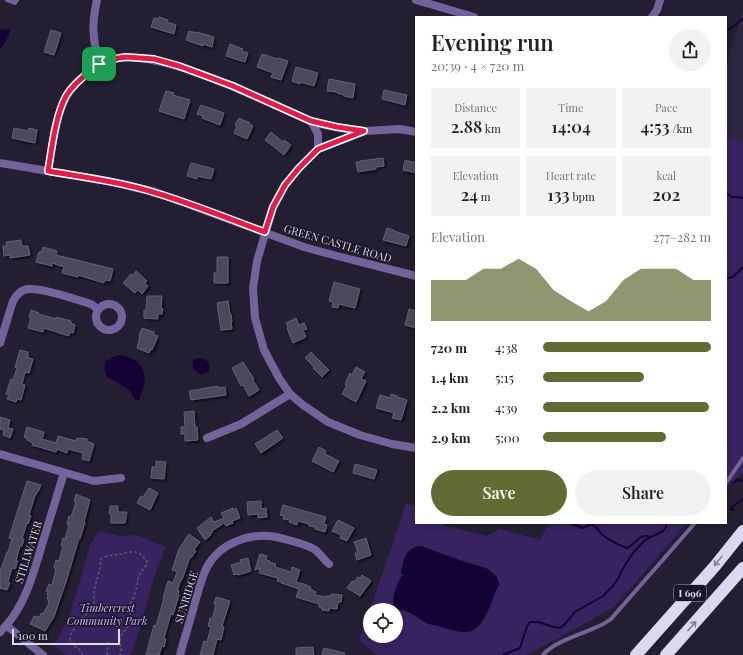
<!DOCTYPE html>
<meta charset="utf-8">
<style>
:root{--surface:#fff;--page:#f2f2f2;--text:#222;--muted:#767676;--accent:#646a34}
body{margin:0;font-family:"Playfair Display",serif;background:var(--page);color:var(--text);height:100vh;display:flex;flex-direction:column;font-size:15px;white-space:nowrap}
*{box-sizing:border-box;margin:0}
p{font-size:13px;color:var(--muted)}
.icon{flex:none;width:22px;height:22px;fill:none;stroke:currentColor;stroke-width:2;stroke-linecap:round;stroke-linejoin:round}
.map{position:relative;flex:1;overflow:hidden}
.panel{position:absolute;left:415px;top:16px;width:312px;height:508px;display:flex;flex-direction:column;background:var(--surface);border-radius:0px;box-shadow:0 2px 6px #0003}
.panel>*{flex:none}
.fabs{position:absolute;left:363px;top:603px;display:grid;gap:8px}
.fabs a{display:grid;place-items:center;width:40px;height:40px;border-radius:50%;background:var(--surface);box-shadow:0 2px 6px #0003;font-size:20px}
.scale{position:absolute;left:12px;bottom:10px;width:108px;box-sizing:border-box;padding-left:4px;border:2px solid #dddae8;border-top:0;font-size:11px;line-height:14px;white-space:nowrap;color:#dddae8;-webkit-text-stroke:3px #1a1528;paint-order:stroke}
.pin{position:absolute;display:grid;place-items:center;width:34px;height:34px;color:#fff;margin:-17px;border-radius:8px;box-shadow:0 2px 6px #0006}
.round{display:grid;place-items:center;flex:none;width:42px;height:42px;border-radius:21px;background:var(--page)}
.headline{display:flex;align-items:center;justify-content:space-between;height:68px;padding:0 16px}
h1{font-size:22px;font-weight:600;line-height:30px}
.stats{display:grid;grid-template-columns:repeat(3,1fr);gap:6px;height:68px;padding:4px 16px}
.stats div{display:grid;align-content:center;border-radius:0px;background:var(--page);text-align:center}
.stats b{font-size:17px;font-weight:600}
.stats small{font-size:11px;font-weight:400}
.stats p{font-size:11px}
.chart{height:112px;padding:8px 16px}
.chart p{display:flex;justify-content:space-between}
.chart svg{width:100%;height:72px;margin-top:4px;fill:var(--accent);opacity:.7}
.cta{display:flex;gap:8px;margin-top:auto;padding:8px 16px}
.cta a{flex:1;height:46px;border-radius:24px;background:var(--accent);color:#fff;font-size:16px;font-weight:600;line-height:46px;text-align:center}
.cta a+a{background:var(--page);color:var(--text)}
ul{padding:0 16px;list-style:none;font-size:13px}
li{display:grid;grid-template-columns:64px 48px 1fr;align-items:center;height:30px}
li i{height:10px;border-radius:5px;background:var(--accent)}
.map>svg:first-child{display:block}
.built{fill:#2d2640}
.green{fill:#37235f;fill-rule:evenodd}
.water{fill:#150035}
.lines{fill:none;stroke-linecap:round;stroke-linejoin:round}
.stream{stroke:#150035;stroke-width:2}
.building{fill:#4c475d;stroke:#645f76;filter:url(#shadow)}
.path{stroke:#5c5769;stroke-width:1.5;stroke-dasharray:3 2;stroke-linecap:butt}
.service{stroke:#72649a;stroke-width:4}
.minor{stroke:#72649a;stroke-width:8}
.motorway{stroke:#ddd7f2;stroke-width:12}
.oneway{stroke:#858097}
.route-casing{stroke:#fff;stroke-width:8}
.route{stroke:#e11d48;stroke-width:5}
.labels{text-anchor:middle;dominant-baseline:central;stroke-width:3;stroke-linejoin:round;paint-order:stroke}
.shield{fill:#1a1528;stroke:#a29fae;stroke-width:1}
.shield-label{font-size:10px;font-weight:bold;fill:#dddae8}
.street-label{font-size:11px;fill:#dddae8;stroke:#1a1528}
.park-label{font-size:11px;font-style:italic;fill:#c6b6f9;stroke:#1a1528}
</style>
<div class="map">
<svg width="743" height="655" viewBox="0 0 743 655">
<defs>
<filter id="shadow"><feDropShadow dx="2" dy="2" stdDeviation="1" flood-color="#0009"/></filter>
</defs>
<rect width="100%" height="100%" fill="#231e32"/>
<!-- built -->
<path class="built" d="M743,9V142L726,136V66Z"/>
<!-- green -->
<g class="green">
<path d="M726,136L743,142V473L726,487Z"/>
<path d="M406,503L416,506V523H444L445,526L487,536L500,529L540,540L549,523H687L613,608L527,655H377L359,640L396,535ZM421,546L459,560L488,569L497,577L499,582V586L496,590L488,611L479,625L456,631L425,622L411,613L404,610L397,584L402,576H404L405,575L401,572C404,560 406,547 421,546ZM370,610H396V636H370Z"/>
<path d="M99,531L120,536L137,535L166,547C149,581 146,620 130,655H66L54,646L69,616L84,567L90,545Z"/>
</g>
<!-- water -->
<g class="water">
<path d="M11,29L5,43L0,49V30Z"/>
<path d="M120,355C147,359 149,379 139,400H135L130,391L115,381L108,378C100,364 106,358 120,355Z"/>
<path d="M198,358C203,359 206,358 209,364C215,378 187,378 194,359Z"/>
<path d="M421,546L459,560L488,569L497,577L499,584C497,589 495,593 493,598C488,610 481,633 465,632C453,632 441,626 429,624C422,621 416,616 410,613C406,610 399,610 395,607C389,602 398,581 402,576H404V575H402L401,572C404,560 405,547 421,546Z"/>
</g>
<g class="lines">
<!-- stream -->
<g class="stream">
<path d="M726,31L737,24L743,18"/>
<path d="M726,193L732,197H736L743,198"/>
<path d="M726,278L733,277L743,267"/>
<path d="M733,483L738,480L743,481"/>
<path d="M733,510L731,509L732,507L743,499"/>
<path d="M569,523L583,528L591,524C597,526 598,531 603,535C610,541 619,545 627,548C637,543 639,533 651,537"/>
<path d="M503,655L520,648L527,626L530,622H538L554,627L560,628L565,624L575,612L603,596L613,586L619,577L622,570L633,553L645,540L663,531L666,527V523"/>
</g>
</g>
<!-- building -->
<g class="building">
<path d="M159,17L168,20L167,22L176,25L174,34L151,27L154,18L158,19Z"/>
<path d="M51,30L61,33L54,55L44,52Z"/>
<path d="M189,31L197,33V32L214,37L212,47L203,44V46L186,40Z"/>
<path d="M230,44L243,49L242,51L248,53L245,62L226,56Z"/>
<path d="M262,54L278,59V58L288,61L281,80L271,77L273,73L257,67Z"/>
<path d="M296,67L318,73L314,86L300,82V84L292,81Z"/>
<path d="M329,79L355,84L353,98L344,96V95L337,93V92L327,91Z"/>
<path d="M384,90L407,95L405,105L382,99Z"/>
<path d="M166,91L174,93L173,95L190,100L184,119L159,111Z"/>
<path d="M201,105L224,113L220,125L202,118L203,116L197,114Z"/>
<path d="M239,118L250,123L249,124L253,126L247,139L234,133L237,126L235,125Z"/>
<path d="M14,128L28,131L29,128L37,130L35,143L12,138Z"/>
<path d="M271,132L283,142L284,140L291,145L284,155L265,140Z"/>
<path d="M383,158L384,166L376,167V169L358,172L356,162H360V161Z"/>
<path d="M405,160L416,163V173L403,170Z"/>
<path d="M191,163L214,169L211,179L197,176V179L187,176Z"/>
<path d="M387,228L394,230V231L409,236L406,246L383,240Z"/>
<path d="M21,240L22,246H28L30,255L10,258V255L4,256L3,246H7L6,242Z"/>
<path d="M43,247L57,251L56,255L113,269L110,281L105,280L104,283L78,275V277L62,273L64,267L52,263V266L36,262L39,252H42Z"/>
<path d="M217,257H228V283H214V273H217Z"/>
<path d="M136,271L147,281L145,283L148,286L142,294L138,290L135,293L123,283L131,274L132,276Z"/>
<path d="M334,282L360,289L355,308L339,304L338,308L332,307L333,302L329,301Z"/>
<path d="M147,296H162L161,309H163L162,314H158V319L144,318V310H146Z"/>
<path d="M228,301L230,314H231L232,322H231L232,329L221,330L217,303Z"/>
<path d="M409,309L416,311V328L405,325Z"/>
<path d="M31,310L39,313V314L56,319V317L71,321V323L75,325L73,333L70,332L69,336L44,328L43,332L28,328L31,318L29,317Z"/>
<path d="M296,318L299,325L304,323L307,329L303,330L306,337L293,343L287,328L288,327L286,323Z"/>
<path d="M142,328L154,332V335L158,336L154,345L152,350L151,349L149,353L137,348L140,336H139Z"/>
<path d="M20,350L28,352V358L33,359L29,373L25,372L22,384L25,385L21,400L17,399L16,402L7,399L9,395L6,394L11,379L13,380L17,368L15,367Z"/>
<path d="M311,352L329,370L322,377L313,368L314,367L305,358Z"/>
<path d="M243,362L254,379L253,380L259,390L249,396L243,385L241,386L232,368Z"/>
<path d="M356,367L365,372L361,379L366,381L356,402L342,394L347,385L345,384L350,373L352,375Z"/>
<path d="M218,386L219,388L225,387L226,395L191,400L189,391Z"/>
<path d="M391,394L397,396V397L407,400L401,420L392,418L394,413L376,408L380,395L390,398Z"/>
<path d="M194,411L195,427H197L198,440L185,441V434H181V427H185L184,412Z"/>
<path d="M0,417L10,420L8,428L13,429L10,438L3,435L4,430L0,429Z"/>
<path d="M27,427L44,432L42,439L56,443L58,436L76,441L77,438L81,439V438L87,439V441L94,444L89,461L82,459L83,453L68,449L67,453L57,449L56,452L32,445L33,443L27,440V438L24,437Z"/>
<path d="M277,430L283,438L261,453L255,444Z"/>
<path d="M319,447L326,451L325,454L339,461L333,472L312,461Z"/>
<path d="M156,461L166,462L164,479L151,478L152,467H156Z"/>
<path d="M355,464L377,470L374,479L353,473Z"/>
<path d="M27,481L41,485L38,492H37L36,495H35L33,502L29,515L31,516L28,524L27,523L22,539H24L22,546H20L16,561H18L15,569L12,568L8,582L10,583L7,590L0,588V569H1L7,552H8L12,539L9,538Z"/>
<path d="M149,488L158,493L150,510L137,503L141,496L143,497Z"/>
<path d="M76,494L90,500L84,522H85L80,539L79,538L66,582L61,596L54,617L45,631L30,624L34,616L36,617L40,616L41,613L43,614L49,603H48L49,599H47L48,596L47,595L48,592L46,591L49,584L52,585L56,569L54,568L56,560L59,561L63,546H61L63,538L65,539L69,525L67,524L69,516L71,517L76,502L74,501Z"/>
<path d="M261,501V509L266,508L267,517L258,518V514L248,515L247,502Z"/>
<path d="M283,505L326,517L324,524L327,525L325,532L315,529V527L309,526V524L298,521L297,525L289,522L290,520L283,519L284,516L280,515Z"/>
<path d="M110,506H118V512H127L125,523H111V514H109Z"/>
<path d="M233,508V510L236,508L240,518L232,521L233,523L226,526L224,523L212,531L213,532L210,534L211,535L205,540L197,528L211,517L214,522L224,518L221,513Z"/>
<path d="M338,520L354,528L347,541L340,538L341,535L332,531Z"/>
<path d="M189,534L200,542L194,550L196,551L191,558L190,557L182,580H181L177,591H179L178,594L179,595L173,615L171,614L164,638L166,639L164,647L162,646L159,655H146L154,625L156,626L164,598H163L168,581L173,583L177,572L172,570L179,549Z"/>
<path d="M366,538L371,555L357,560L355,553H358L354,542Z"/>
<path d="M260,554L267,556L266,560L270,561L269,562L276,564L275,567L291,572L292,567L300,570L296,582L307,585V586L311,587L310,589L313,590V591L316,592L315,595L327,597V596H331V594L342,595L341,602H338L337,609L329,608V611L322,610V608L319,607V604L296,597L299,589L281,583V582L277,581L278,578L259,573L260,568L255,570Z"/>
<path d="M248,558L251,571L238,575L237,574L234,575L231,565L241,562L240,560Z"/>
<path d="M362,575L371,581L360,596L347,588L352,581L354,582L358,577L360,578Z"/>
<path d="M216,597L230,601L222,626L224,627L221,640L217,639L213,655H200L204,641L207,642L211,627L208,626L210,618L212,619L216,605L214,604Z"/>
<path d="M313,647L314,655H296V648Z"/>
<path d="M324,648L345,653L344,655H322Z"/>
</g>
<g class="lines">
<!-- path -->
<g class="path">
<path d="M83,655L80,650L71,643L70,640V636L79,621L92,609L94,605V591L100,568L101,559C107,555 115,555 122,554C126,553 131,551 135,552C140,552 144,558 147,561C147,568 140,571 138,578C137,583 137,588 135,593C134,597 131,601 130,605C129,611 131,618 129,624C127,629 122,632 121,637C119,642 122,648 121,653L119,655"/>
<path d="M107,655L108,640"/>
</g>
<!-- service -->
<g class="service">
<path d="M7,0L15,3L17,0"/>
<path d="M726,483L743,458"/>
<path d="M543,655C553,642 582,634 597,627C602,625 607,622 611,619L695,523"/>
</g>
<!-- minor -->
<g class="minor">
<path d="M97,0C91,26 93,39 99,64"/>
<path d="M416,0L474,17"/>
<path d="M652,17L657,10L660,0"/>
<path d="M311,121L318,134V149"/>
<path d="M416,132L400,129L365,131L318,149L299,168L285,185L273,207L257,261L253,288L255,318L264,350L279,378L290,394L303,405L328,422L360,435L392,444L416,448"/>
<path d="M0,163L107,181L155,192L185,203L304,247L337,256L416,276"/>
<path d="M48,171C52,149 55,115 67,95C77,79 98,62 117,58C135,55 156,60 173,65C209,75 243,91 277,106C288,111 299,116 310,121C327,127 346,129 364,131"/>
<circle cx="109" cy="317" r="13"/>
<path d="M0,343L13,301C16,296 19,292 24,290C35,285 78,300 91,304L98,309"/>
<path d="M207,438L241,424L290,394"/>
<path d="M0,454L94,481L121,478"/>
<path d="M7,626L43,655"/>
<path d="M0,632C26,607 34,571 44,538C51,516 57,495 64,473"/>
<path d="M180,655C185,636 191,618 196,599C199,588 202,577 207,567C220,543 250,532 276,537C288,540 303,543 314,549C320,553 324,560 329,564"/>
</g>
<!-- motorway -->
<g class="motorway">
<path d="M636,655L715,566L743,531"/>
<path d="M666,655L743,568"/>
</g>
</g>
<!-- one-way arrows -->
<defs><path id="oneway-shaft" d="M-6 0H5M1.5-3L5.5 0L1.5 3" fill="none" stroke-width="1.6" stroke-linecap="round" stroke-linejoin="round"/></defs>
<g class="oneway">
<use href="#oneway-shaft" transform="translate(718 561) rotate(130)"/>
<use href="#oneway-shaft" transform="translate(692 626) rotate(-49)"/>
</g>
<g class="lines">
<defs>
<path id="route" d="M126,57L154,59L179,66L198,73L233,86L311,121L337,127L364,131L318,149L299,168L285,185L273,207L265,232C229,219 193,204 156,193C122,182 83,177 48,171C52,148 55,117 66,96C71,88 79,80 87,74C91,71 95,67 100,64C108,60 117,58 126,57Z"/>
</defs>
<!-- route casing -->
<use href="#route" class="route-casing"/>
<!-- route -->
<use href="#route" class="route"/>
</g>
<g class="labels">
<!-- shield labels -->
<rect class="shield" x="674" y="585" width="32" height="16" rx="3"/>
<g class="shield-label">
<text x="690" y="593">I 696</text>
</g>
<!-- street labels -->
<g class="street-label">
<text transform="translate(338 243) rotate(16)">GREEN CASTLE ROAD</text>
<text transform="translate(28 552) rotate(-72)">STILLWATER</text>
<text transform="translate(186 597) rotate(-73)">SUNRIDGE</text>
</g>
<!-- park labels -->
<g class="park-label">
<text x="107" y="607">Timbercrest<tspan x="107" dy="13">Community Park</tspan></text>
</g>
</g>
</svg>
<div class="fabs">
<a><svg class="icon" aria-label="locate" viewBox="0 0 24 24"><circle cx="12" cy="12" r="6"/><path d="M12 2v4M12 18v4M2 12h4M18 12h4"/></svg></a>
</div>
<div class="scale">100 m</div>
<div class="pin" style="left:99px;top:64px;background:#1e9e55"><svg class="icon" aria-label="arrive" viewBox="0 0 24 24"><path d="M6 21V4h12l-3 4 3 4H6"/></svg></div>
<section class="panel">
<div class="headline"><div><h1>Evening run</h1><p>20:39 · 4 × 720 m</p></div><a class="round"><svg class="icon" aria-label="share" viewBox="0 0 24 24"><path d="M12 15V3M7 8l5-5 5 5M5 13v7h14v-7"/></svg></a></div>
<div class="stats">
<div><p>Distance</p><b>2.88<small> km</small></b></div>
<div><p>Time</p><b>14:04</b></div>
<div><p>Pace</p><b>4:53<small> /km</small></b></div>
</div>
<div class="stats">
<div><p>Elevation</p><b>24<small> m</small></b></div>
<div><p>Heart rate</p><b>133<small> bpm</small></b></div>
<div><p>kcal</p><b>202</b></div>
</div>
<div class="chart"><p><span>Elevation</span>277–282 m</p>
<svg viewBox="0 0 160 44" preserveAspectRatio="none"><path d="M0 44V19L10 19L20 19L30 12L40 12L50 6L60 12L70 25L80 32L90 38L100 32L110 19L120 12L130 12L140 12L150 19L160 19V44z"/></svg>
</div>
<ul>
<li><b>720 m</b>4:38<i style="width:100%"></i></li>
<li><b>1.4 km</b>5:15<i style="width:60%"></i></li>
<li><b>2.2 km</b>4:39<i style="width:99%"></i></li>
<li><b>2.9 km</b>5:00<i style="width:73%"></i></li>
</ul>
<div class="cta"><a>Save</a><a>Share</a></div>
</section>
</div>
